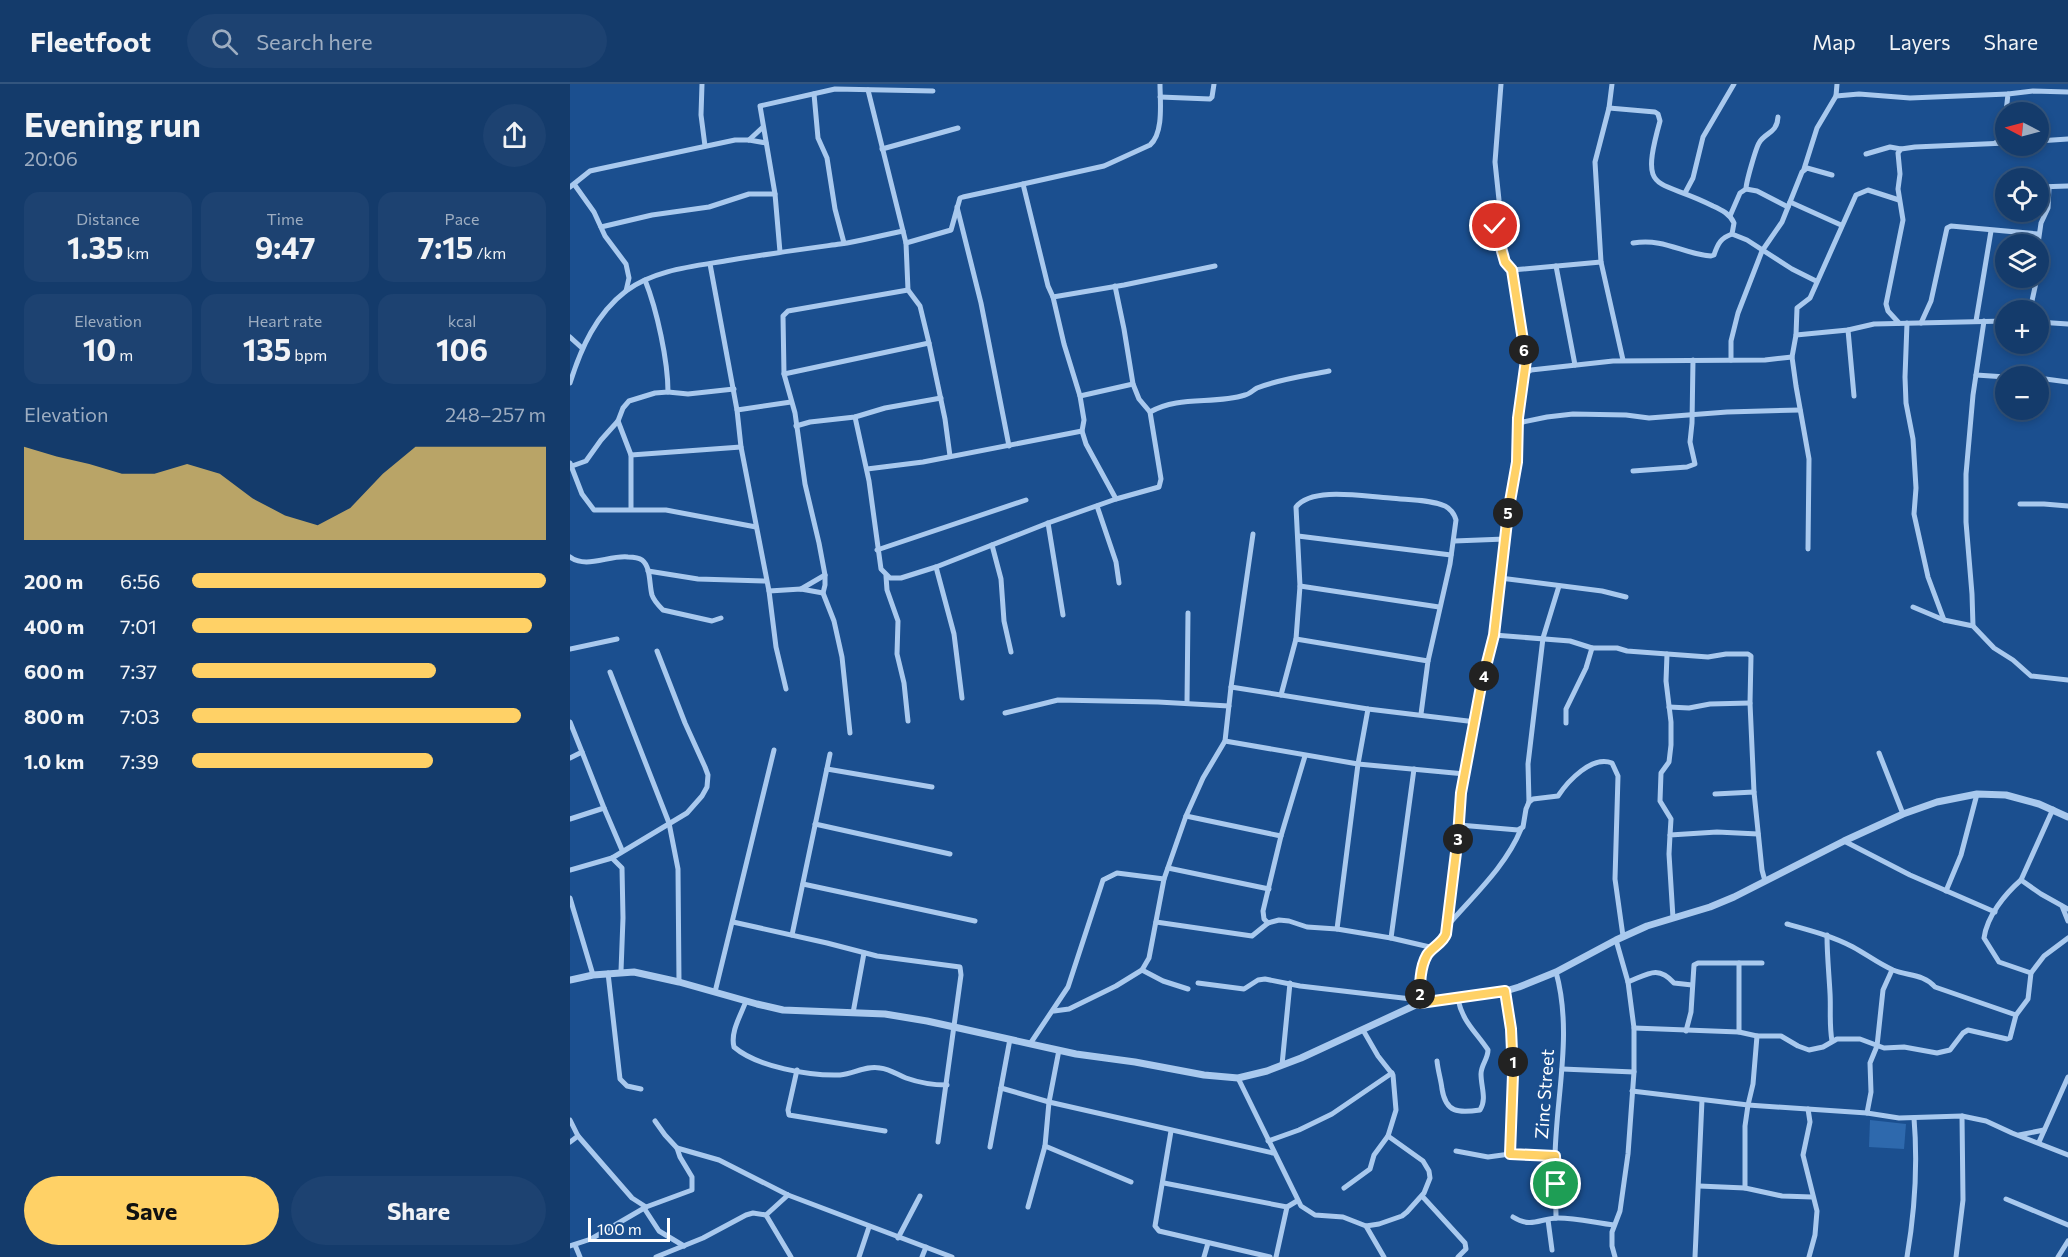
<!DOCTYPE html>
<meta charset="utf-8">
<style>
:root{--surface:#143b6b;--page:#1d4271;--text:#f1f3f6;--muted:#9dadc1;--line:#33557e;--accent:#ffd166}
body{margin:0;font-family:Commissioner,sans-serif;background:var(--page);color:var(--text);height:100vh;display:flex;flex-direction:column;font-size:22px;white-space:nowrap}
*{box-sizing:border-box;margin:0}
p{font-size:20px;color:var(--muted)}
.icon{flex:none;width:33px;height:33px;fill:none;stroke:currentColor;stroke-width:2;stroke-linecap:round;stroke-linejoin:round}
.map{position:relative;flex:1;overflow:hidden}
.sheet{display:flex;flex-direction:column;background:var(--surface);width:570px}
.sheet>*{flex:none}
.needle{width:39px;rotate:276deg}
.tools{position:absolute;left:1425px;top:18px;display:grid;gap:12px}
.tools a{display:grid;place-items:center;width:54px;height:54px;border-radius:50%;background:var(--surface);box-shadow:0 3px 9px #0003,0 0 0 2px var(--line);font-size:30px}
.scale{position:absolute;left:18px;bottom:15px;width:82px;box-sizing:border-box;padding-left:6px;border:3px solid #fff;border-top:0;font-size:16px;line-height:21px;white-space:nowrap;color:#fff;-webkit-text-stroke:4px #1b4f8f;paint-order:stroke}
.pin{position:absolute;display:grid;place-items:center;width:51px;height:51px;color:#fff;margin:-26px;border:3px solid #fff;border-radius:50%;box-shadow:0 2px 6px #0007}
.km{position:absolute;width:30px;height:30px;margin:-15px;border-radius:50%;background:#222;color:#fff;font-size:16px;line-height:30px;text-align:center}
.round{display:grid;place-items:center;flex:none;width:63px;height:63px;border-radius:32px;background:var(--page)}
.headline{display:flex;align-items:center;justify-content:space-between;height:102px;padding:0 24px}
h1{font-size:33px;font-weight:700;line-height:45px}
.metrics{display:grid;grid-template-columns:repeat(3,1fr);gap:9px;height:102px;padding:6px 24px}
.metrics div{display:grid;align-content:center;border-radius:15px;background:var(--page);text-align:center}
.metrics b{font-size:30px;font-weight:700}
.metrics small{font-size:16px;font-weight:400}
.metrics p{font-size:16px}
.chart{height:168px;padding:12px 24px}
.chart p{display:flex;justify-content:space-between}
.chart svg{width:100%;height:108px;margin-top:6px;fill:var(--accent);opacity:.7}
.primary-button{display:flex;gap:12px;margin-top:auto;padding:12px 24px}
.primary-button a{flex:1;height:69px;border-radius:36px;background:var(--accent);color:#111;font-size:24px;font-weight:700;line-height:69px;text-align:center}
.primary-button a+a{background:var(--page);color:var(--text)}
ul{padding:0 24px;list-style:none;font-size:20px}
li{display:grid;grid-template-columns:96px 72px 1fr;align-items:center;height:45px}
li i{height:15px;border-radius:8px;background:var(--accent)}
header{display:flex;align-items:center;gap:36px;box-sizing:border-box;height:84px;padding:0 30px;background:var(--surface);border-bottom:2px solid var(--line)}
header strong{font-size:28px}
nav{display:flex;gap:33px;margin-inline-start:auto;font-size:21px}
.search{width:420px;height:54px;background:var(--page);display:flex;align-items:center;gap:15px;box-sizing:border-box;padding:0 21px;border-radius:33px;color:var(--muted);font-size:22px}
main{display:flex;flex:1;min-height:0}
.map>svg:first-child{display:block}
.green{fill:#2e69ad}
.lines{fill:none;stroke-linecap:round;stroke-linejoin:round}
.minor{stroke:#a9c9ee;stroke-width:5}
.tertiary{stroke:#a9c9ee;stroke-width:7}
.route-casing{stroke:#fff;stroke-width:12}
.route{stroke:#ffd166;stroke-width:8}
.labels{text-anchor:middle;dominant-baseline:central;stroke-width:5;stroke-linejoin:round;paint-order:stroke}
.street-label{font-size:18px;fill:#fff;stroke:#1b4f8f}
</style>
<header>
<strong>Fleetfoot</strong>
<div class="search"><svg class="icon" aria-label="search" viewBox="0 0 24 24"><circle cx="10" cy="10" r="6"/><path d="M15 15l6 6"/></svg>Search here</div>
<nav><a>Map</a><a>Layers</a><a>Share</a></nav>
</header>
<main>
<section class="sheet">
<div class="headline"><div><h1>Evening run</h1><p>20:06</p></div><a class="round"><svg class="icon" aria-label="share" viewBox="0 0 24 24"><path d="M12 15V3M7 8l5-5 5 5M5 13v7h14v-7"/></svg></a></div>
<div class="metrics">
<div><p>Distance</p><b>1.35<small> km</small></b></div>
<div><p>Time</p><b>9:47</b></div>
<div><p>Pace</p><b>7:15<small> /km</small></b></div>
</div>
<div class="metrics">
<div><p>Elevation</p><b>10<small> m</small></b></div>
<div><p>Heart rate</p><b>135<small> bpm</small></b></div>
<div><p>kcal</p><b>106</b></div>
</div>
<div class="chart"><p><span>Elevation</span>248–257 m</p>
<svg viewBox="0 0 160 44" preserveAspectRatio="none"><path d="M0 44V6L10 10L20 13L30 17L40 17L50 13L60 17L70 27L80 34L90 38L100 31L110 17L120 6L130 6L140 6L150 6L160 6V44z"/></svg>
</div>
<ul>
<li><b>200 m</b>6:56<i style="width:100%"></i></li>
<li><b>400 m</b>7:01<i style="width:96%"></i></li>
<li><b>600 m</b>7:37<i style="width:69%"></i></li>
<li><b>800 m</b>7:03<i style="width:93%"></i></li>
<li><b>1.0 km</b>7:39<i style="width:68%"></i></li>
</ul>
<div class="primary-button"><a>Save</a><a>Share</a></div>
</section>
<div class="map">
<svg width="1498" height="1173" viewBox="0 0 1498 1173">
<rect width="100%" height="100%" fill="#1b4f8f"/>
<!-- green -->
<path class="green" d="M1300,1036L1336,1040L1334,1065L1299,1063Z"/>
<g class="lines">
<!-- minor -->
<g class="minor">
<path d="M132,0L131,31L135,62"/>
<path d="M298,6L336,159L338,206L350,222L359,259L375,335L380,372"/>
<path d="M244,10L248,54L257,74L265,125L274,159"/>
<path d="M1266,12L1289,10L1340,14L1438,10"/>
<path d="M590,13L640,15L642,13L644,0"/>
<path d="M1039,24L1085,28L1088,30L1090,37C1069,113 1087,93 1143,122C1152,126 1160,130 1164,139L1162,150L1177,156L1222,185L1246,197"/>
<path d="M1436,28L1438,10L1463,7L1498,8"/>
<path d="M179,56L193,43"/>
<path d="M1468,57L1498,55"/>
<path d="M1425,59L1431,55L1436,29"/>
<path d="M312,65L388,44"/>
<path d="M1296,70L1320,63L1331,65"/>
<path d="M1234,85L1247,44L1266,12L1267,0"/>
<path d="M4,100L24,128L35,152L56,180L59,194L56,207"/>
<path d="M0,103L20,87L29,85L165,56H179L196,59"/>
<path d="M1468,103L1498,102"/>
<path d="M1176,105C1176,98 1186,64 1189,59C1195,48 1207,50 1208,33"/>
<path d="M1115,109L1123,94L1133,53L1164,0"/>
<path d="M1329,116L1298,106L1286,111L1240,214L1227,224L1226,251L1278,246L1304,240L1436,237"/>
<path d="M1220,118L1271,141"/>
<path d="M387,123L411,219L439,362"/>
<path d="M1160,132L1170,109L1176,105L1187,107L1218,123"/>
<path d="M31,143L82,131L139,123L179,110H205"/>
<path d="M336,159L381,146L390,114L393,113L453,100"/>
<path d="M1063,159C1096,154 1112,170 1141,172L1144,171C1148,159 1151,154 1162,150"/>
<path d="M1468,160L1471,139L1478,124L1479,104"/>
<path d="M210,168L205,110L190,22L265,5L363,7"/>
<path d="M1031,178L1053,276"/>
<path d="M140,180L167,326L171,363L199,507L206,563L216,605"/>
<path d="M986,182L1005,281"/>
<path d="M942,186L1031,178L1025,78L1039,24L1042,0"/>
<path d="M545,202L554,245L563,300L569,315L580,328L591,395L589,403L546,415L516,360L512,347L514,336L510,312L494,260L483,213L478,202L453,100L534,82L580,61C594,49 590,17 590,0"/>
<path d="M483,213L554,201L645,182"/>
<path d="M1460,226L1467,194"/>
<path d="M1406,237L1421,147"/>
<path d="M1468,238L1498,240"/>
<path d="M1329,239L1318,227L1316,220L1333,136L1328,105L1330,90L1328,69L1331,65L1345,63L1436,59"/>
<path d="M1337,239L1335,293L1336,319L1343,355L1346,404L1344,430L1358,493L1374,536"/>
<path d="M1351,239L1361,217L1377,144L1381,142L1468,150"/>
<path d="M1278,246L1284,312"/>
<path d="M1226,251L1222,273L1226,302L1239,375L1238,465"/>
<path d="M0,253L12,264"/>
<path d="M1161,276V257L1168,229L1192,167L1212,138L1232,88L1237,84L1262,91"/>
<path d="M956,289L961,286L1043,277L1195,276L1222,273"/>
<path d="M214,290L359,259"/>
<path d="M1406,291L1436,293"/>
<path d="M1468,294L1498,298"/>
<path d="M0,299C11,264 26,230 56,207C85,185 127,182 161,176C197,170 234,165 270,160C291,157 312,151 333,147"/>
<path d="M98,308L118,310L164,305"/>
<path d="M510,312L563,300"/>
<path d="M167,326L221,318"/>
<path d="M580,328C609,311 644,321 675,311C680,310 683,306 687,304C710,295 735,292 759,287"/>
<path d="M285,333L299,397L311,485L320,494H331L366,483L478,439L546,415"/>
<path d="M48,337L61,371V425"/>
<path d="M948,339L977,333L1003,330L1056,331L1079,334L1157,328L1230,326"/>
<path d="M226,342L240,338L285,333L315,324L371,314"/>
<path d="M61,371L171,363"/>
<path d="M0,379L12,410L24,426H96L186,443"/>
<path d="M2,382L16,377L31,356L48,337L53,324L59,317L85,309L98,308C98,277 87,226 75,196"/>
<path d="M297,385L353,378L512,347"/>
<path d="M1063,387L1117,383L1125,380L1120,358L1122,339L1123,276"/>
<path d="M1450,420H1474L1498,422"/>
<path d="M527,422L546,478L549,499"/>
<path d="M478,439L493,531"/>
<path d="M728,452L881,471"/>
<path d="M884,457L935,455"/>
<path d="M422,461L431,495L434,537L441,568"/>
<path d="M307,466L456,416"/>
<path d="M0,473C16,485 39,471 58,473C63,473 68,473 72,476C81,483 79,500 82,511C84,517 88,521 93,526L142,537L151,534"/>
<path d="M366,483L384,550L392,614"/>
<path d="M78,487L128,495L196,497"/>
<path d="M316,492L317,506L328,537L327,570L334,599L338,637"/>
<path d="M930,494L1032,507L1056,513"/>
<path d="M730,502L869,523"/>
<path d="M231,505L255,491"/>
<path d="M199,507L231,505L253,509"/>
<path d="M1343,523L1374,536L1403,542L1424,564L1443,576L1461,592L1498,596"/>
<path d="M1403,542L1402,510L1396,438V390L1403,311L1414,237"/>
<path d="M924,551L1000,557L1022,564H1047L1057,567L1138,573L1156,570H1178L1181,572L1180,619L1184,708"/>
<path d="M726,555L858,577L851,630"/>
<path d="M0,565L47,555"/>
<path d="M1097,570L1096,597L1101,638V661L1099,678L1091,689L1090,717L1101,735L1100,751"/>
<path d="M40,588L99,739L108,785L109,898"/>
<path d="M661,603L798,625L906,638"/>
<path d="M711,611L726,555L730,502L726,423C742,402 796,413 820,414C837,416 858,415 875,422C881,425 884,429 886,436L880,480L858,577"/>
<path d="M617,619L618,529"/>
<path d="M1099,623L1119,624L1140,620L1180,619"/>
<path d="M435,629L488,616L588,618L659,622"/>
<path d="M0,638L12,668L0,674"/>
<path d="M996,639V625L1016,584L1022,564"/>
<path d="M280,649L272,573L264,537L253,509L255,501V491L249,459L235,400L225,329L214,290L213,232L218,227L338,206"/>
<path d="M655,657L788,680L895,690"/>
<path d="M12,668L34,724"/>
<path d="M1309,669L1333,730"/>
<path d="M257,685L362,703"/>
<path d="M1145,710L1184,708L1192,786L1195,797"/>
<path d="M959,718L963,715L988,712C998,697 1022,671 1042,679L1048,692L1045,795L1053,852"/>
<path d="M1483,725L1451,796L1471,810L1498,825"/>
<path d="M616,732L711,752L693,827L694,835L698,839"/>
<path d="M0,735L34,724L52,766"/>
<path d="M245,740L380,770"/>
<path d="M889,741L948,746L953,743L956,725L959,718L958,680L973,554L989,502"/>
<path d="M711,752L735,672"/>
<path d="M1274,757L1340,791L1425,828"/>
<path d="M42,774L52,784L53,834L51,887"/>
<path d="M598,784L699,805"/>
<path d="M0,786L42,774L117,729L132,712L137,703L138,691L135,683L115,639L87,567"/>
<path d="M1451,796C1435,810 1417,832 1414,854L1429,878L1461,889"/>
<path d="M233,800L405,837"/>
<path d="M1376,807L1391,771L1407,710"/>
<path d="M0,814L23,891"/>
<path d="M1492,822L1498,837"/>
<path d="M1103,834L1099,770L1100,751L1147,748L1188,750"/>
<path d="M163,838L257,859L307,872L390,883L391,891L368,1058"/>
<path d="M586,838L682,852L698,839L709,836L719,837L737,843L767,845L821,854L864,864"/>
<path d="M879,840C904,811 936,782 951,745"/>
<path d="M1217,840C1239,846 1262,852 1283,863C1296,870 1309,880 1323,886C1338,892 1354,890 1365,903L1446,931"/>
<path d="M767,845L788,680L798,625"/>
<path d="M222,851L260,670"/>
<path d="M1257,851C1257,871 1259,890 1260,909C1261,925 1259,940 1262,957"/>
<path d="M821,854L844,685"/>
<path d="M572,886L593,897L618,905"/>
<path d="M986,888C1003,949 986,1012 985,1073C984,1093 986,1114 986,1134"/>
<path d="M38,889L50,995L57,1002L71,1005"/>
<path d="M1058,898C1078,890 1088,881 1104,899L1122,901"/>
<path d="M628,899L674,905L688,896L695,895L730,902L850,916"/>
<path d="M935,907L941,945L943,990L940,1070L985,1073"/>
<path d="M145,908L204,666"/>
<path d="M176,917C171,931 160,948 164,963C187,983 240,992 270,991C284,990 296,981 310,984C320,985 328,991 336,994C350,999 362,1001 377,1001"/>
<path d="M850,919C850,904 849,885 857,871C862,863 873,859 876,850L888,752L892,709L911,602L924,551L938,429L947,378L948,334L956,276L942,186L935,178L925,142L929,116L925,78L931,0"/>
<path d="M484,927L499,925L546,902L572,886L579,874L594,795L616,732L633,694L655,657L661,603L683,450"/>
<path d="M283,929L294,869"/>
<path d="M1064,944L1169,948L1187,952H1211L1228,962L1239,966L1253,963L1267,955H1290L1314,964L1334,963L1367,969L1380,966L1393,949L1398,946L1437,955L1440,954L1446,931L1458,915L1461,889L1474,872L1498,854"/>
<path d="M1116,947L1121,928L1124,881L1128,879H1192"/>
<path d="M1169,948V879"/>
<path d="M460,960L498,903L533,796L547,789L594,795"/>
<path d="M867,977C868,987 871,996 872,1005C876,1029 888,1029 910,1026C917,1015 911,1003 911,990C911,981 918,975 918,966C906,948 892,937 888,915"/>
<path d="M712,981L720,899"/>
<path d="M992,985L1064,988"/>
<path d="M227,986L218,1026L219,1031L315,1047"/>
<path d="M668,994L731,1122L745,1131L773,1133L796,1142L809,1140L832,1132L837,1128L854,1109L860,1094L859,1087L853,1077L818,1052L826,1026L823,991L808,972L793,946"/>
<path d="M431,1004L479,1018L703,1069"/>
<path d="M1062,1007L1178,1021L1297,1029L1329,1034L1392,1032L1416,1037L1442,1049L1498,1071"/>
<path d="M1238,1025L1240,1038L1233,1071L1247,1127L1245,1151L1239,1173"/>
<path d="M1297,1029L1301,1008L1300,979L1307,962L1313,906L1322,886"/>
<path d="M0,1036L8,1052L62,1114L76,1123"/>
<path d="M601,1047L585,1142L589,1147L700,1173"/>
<path d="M1449,1051L1474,1046"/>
<path d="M698,1057L729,1046L762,1030L822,989"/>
<path d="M0,1058L8,1052"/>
<path d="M1469,1058L1498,993"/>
<path d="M475,1062L561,1098"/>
<path d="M420,1063L440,955"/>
<path d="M107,1064L149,1076L218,1111L382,1173"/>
<path d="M886,1067L918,1073L940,1070"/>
<path d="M594,1099L717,1123"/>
<path d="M1129,1102L1175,1104L1212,1112L1242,1113"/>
<path d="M774,1104L800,1085L804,1071L818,1052"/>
<path d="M1175,1104V1042L1178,1021L1183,1000L1187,952"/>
<path d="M218,1111L196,1131L221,1173"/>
<path d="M852,1112L895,1159L896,1165L888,1173"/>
<path d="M1436,1115L1498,1141"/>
<path d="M458,1123L475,1062L479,1018L489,966"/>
<path d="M74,1124L89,1147L114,1162"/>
<path d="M943,1133C962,1145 970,1134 988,1134C1007,1134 1026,1139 1044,1141"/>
<path d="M978,1136L982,1166"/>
<path d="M796,1142L814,1173"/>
<path d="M328,1154L350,1112"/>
<path d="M5,1161L10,1173"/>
<path d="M0,1162L21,1155L76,1123L122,1106V1093L110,1073L107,1064L95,1051L85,1037"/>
<path d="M86,1173L133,1154L176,1131L183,1129L196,1131"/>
<path d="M289,1173L299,1143"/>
<path d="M352,1173L356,1163"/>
<path d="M634,1173L638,1159"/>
<path d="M706,1173L717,1123L727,1117"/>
<path d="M1045,1173L1042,1162V1148L1050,1127L1058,1070L1064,988V944L1058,898L1046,856"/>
<path d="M1125,1173L1132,1016"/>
<path d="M1337,1173C1345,1126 1348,1082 1344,1034"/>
<path d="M1386,1173L1393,1116L1392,1032"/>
<path d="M1488,1173L1498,1157"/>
</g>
<!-- tertiary -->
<path class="tertiary" d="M0,896L23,891L64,888L109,898L187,920L213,926L315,930L357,937L506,970L565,978L634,991L668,994L697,987L731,974L850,919L929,909L949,903L986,888L1046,856L1077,842L1140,823L1164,813L1274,757L1333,730L1367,718L1407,710L1436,711L1469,720L1498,733"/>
</g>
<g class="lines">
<defs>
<path id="route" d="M925,142L935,178L942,186L956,276L948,334L947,378L938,429L924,551L911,602L891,709L888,752L876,850C873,859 862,863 857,871C849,885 850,904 850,919L935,907L941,945L943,990L940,1070L985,1072L986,1100"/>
</defs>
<!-- route casing -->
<use href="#route" class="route-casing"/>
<!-- route -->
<use href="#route" class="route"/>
</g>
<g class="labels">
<!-- street labels -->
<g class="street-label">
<text transform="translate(974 1010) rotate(-86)">Zinc Street</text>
</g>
</g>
</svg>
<div class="tools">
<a><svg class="needle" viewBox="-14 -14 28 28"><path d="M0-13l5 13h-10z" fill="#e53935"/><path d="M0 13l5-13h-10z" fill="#9dadc1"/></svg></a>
<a><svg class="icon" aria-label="locate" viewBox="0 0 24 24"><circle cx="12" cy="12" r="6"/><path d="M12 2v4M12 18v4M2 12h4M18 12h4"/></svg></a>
<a><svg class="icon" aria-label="layers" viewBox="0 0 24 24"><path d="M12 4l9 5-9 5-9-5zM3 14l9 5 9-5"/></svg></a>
<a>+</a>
<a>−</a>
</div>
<div class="scale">100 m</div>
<div class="pin" style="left:986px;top:1100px;background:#1e9e55"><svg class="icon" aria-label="arrive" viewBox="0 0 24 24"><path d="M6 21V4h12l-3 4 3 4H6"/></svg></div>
<div class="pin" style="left:925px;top:142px;background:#d93025"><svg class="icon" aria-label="check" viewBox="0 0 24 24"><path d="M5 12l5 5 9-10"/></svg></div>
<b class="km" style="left:943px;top:978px">1</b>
<b class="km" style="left:850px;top:910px">2</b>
<b class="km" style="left:888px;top:755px">3</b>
<b class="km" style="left:914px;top:592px">4</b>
<b class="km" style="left:938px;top:429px">5</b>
<b class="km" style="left:954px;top:266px">6</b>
</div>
</main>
